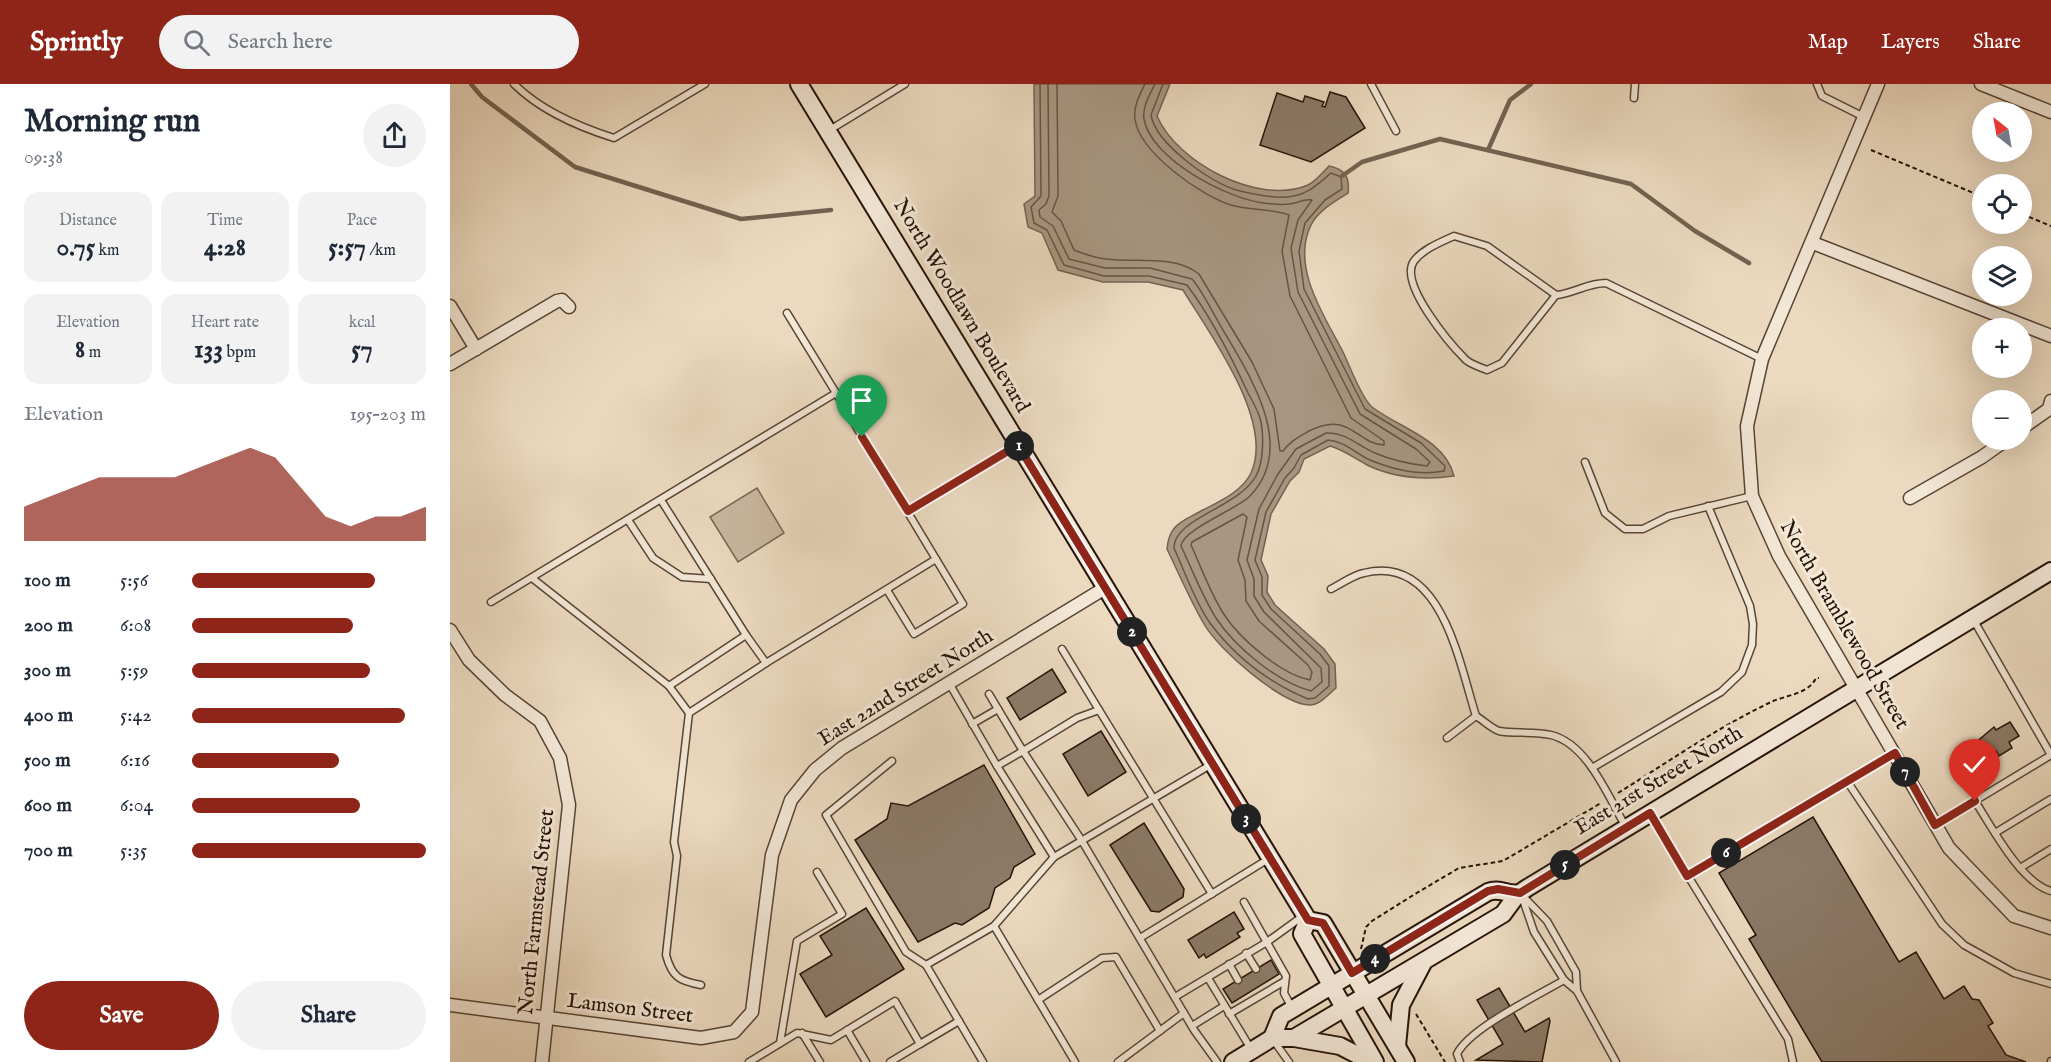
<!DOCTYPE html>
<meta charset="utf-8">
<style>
:root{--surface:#fff;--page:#f2f2f3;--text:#1f2937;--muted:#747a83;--accent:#8f2418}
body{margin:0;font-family:"IM FELL English",serif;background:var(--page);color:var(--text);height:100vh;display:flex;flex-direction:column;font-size:22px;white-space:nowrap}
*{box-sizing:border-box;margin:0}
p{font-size:20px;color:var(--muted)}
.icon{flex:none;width:33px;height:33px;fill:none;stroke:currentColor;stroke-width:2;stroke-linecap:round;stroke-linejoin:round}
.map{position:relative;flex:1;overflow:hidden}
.details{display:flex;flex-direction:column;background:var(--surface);width:450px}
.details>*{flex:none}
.needle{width:39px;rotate:329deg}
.fabs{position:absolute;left:1522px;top:18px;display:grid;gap:12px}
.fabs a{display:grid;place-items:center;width:60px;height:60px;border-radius:50%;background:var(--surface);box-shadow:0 6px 24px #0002;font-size:30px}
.pin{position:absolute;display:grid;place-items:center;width:51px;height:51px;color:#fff;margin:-62px -26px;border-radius:50% 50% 50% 0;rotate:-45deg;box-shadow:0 0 6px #0007}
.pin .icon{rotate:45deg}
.km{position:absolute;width:30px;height:30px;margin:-15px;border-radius:50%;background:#222;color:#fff;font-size:16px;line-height:30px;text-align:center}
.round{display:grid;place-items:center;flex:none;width:63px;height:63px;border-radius:32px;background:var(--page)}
.headline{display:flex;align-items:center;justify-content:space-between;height:102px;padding:0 24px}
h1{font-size:33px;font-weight:800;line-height:45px}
.stats{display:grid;grid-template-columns:repeat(3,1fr);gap:9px;height:102px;padding:6px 24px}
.stats div{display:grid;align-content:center;border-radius:15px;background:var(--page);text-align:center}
.stats b{font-size:26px;font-weight:800}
.stats small{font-size:16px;font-weight:400}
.stats p{font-size:16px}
.chart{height:168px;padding:12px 24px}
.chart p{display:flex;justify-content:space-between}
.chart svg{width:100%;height:108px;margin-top:6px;fill:var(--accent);opacity:.7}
.primary-button{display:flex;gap:12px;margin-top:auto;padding:12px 24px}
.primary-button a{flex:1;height:69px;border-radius:36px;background:var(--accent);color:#fff;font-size:24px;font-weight:800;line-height:69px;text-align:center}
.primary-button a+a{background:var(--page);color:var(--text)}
ul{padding:0 24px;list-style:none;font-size:20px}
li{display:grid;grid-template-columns:96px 72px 1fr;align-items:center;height:45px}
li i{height:15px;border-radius:8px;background:var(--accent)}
header{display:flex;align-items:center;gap:36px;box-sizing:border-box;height:84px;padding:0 30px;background:var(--accent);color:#fff}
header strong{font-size:28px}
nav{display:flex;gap:33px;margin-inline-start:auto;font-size:21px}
.search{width:420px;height:54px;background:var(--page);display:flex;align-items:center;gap:15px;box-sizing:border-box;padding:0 21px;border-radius:33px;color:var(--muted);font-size:22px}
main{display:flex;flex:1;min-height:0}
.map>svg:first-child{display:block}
.green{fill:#cab8a1;stroke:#786654;stroke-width:1.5}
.water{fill:#a89681;stroke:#746251;stroke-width:1.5}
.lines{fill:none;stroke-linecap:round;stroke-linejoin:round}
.shore{stroke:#665444;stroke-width:1.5}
.stream{stroke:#746251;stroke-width:4.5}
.building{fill:#8c7a68;stroke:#251308;stroke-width:1.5}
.lane-casing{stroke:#574536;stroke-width:9}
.street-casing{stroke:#574536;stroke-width:15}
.secondary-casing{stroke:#251308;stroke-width:20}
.path{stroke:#251308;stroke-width:2;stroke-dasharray:4.5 3;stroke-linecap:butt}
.lane{stroke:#f3e7d6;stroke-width:6}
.street{stroke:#f3e7d6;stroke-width:12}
.secondary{stroke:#f3e7d6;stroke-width:16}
.route-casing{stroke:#fff;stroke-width:12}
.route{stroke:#8f2418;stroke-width:8}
.labels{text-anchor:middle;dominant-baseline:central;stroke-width:6;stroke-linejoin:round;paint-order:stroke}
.street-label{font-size:21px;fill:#251308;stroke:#f3e7d6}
</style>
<header>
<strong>Sprintly</strong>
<div class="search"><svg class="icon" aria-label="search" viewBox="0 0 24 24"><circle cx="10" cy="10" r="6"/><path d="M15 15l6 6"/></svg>Search here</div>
<nav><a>Map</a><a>Layers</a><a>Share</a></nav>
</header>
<main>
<section class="details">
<div class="headline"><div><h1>Morning run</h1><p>09:38</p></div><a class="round"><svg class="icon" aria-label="share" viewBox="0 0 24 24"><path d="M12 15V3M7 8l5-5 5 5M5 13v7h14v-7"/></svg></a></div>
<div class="stats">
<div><p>Distance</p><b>0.75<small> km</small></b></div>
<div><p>Time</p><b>4:28</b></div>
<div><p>Pace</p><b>5:57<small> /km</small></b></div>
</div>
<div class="stats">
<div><p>Elevation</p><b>8<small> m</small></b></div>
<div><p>Heart rate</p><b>133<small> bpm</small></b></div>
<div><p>kcal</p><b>57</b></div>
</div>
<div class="chart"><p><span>Elevation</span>195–203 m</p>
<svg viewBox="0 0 160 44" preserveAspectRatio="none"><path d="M0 44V30L10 26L20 22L30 18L40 18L50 18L60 18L70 14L80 10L90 6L100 10L110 22L120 34L130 38L140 34L150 34L160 30V44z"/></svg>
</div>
<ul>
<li><b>100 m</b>5:56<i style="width:78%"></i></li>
<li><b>200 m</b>6:08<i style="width:69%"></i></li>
<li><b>300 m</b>5:59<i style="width:76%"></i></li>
<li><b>400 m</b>5:42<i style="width:91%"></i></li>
<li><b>500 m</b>6:16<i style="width:63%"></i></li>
<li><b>600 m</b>6:04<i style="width:72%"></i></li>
<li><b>700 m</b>5:35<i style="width:100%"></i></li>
</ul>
<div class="primary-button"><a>Save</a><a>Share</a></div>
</section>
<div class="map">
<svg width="1601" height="978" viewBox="0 0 1601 978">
<rect width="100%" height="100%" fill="#ecdac0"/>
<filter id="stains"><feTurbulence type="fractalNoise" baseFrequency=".00333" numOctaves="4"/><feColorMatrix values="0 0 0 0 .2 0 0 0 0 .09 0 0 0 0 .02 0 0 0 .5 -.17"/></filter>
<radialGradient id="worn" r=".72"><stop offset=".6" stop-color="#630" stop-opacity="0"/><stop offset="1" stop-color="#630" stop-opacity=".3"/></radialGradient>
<!-- green -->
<path class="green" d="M307,404L334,449L288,478L260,433Z"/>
<!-- water -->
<path class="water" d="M584,0H720L707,32C727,79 809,122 858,101C866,97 873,88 879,82C895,85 900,93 898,109C885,117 868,127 861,141C840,184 876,234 894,270C900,283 912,315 922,323C949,344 995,355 1004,392C975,396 944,394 917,381C904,374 894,366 880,362L854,375L849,388L840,397L821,430L811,476L818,492L817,508L825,521L874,565L885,580L886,604C879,610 869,622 859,621C830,619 768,565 754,540C740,516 729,490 717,465C719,440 732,438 751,427C768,418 792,408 801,389C825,337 759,249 733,206L698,198H653L608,186L592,149L578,143L574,120L585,112Z"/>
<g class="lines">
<!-- shore -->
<g class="shore">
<path d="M590,0L591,112L581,123L584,139L597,146L614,181L654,192H699L737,201C761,233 781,272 798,309C802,316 807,325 810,334C814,349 814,378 806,392C789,423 723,435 724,464C735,488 745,518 760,539C786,574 820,599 858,615L865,614L879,602V582L870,570L821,525L812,511V493L805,476L816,428L835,394L844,384L851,371L878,356C896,358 905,369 920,376C942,385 970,392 994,387L995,382L971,359L915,325L854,205L849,167L855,139L875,116L892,105L891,93L881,89C867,101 856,112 837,113C821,114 802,110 786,106C759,97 706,60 701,31L713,0"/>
<path d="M598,0L599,112L596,120L589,126L590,133L603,142L619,175L655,184H700L742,195C754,209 763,230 773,246C800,292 848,364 799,413C785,426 732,446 731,462C742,485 752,512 766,534C785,563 827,598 861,607L872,598L871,584L814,528L804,512V495L797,476L809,425L828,390L846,365L876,349C896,348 908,362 925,369C941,376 960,380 977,382L980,378L966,365L910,330L848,208L841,164L848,136L862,116C855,114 848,119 840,120C832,121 821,120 813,119C776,114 701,75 694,35C692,23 700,10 705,0"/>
<path d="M607,0L608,112L602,128L611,137L624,166C634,170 646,174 656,175C686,179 724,170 749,190L802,278L824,325L830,367H833C840,357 849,353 859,347C900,326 906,360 934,361V357L901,334L840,212L832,167L839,131C822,124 800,127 781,121C751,112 689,68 685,35C683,23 690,10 695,0"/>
<path d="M793,430L797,433L788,476L795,496L796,517L809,537L858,581L862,588L860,596C830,590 789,554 773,529C760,508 751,483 741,461L742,458Z"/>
</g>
<!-- stream -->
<g class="stream">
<path d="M21,0L32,13L125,83L291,135L381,126"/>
<path d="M1038,66L1060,16L1081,0"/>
<path d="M892,92L912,78L990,55L1181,100L1245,147L1299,179"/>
</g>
</g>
<!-- building -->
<g class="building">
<path d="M880,8L896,13L915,44L861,78L810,61L827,9L853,18L855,12L874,18L872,22L875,23Z"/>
<path d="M602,585L616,608L570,636L557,614Z"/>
<path d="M1560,638L1569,652L1559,658L1562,664L1549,672L1546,667L1534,675L1524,660L1544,643L1546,646Z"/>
<path d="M651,647L676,688L638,712L613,670Z"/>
<path d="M534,681L585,770L564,783L560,794L545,804L539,824L512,841L505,839L468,858L405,756L437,735L441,719L458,722Z"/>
<path d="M1363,733L1449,878L1466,868L1494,915L1514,902L1522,915L1529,916L1543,939L1538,942L1556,971L1576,978H1372L1299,855L1306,851L1269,789Z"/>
<path d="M694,739L734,805L733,813L709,828L701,827L660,761Z"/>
<path d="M416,824L454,885L376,933L350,890L382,871L370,852Z"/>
<path d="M784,828L794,845L787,849L790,853L756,874L754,870L749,874L738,856Z"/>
<path d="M821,876L829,890L782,919L773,905Z"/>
<path d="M1049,904L1075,948L1099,934L1100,937L1092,978L1026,976L1053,960L1027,916Z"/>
</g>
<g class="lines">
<defs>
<g id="lane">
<path d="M64,0C91,27 129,43 164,54L255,0"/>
<path d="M921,0L946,47"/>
<path d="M1367,0L1372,12L1414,33"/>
<path d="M1184,14L1185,0"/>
<path d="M378,47L455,0"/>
<path d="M1106,211L1052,279L1037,286C1030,283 1022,281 1016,276C1000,260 948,199 964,177C973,165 991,158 1004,152L1037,162L1106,211H1107C1124,209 1138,199 1156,199L1312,275"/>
<path d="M337,229L386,309"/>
<path d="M1135,378L1155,429L1175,445H1193L1219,432L1302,412"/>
<path d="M211,416L296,551"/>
<path d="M457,427L568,361"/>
<path d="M178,436L203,474L232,493L261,495"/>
<path d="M82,494L219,602L296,551L316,579L239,629L224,758L227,772L216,871C222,893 229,897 251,901"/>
<path d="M881,505C891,500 903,491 914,489C992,470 1009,579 1026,632C1033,636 1041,644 1049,647C1062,650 1085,647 1101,651C1138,660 1158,713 1176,743"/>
<path d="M41,518L386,309L513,520L464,550L437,506"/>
<path d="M1523,535L1601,671"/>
<path d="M612,565L649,626"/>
<path d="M316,579L486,475"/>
<path d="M499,599L547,682L573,667L539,610"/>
<path d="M219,602L239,629"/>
<path d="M522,640L548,625"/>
<path d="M997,654L1026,632"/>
<path d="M442,677L376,731L456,868L476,881"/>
<path d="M547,682L604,773L762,680"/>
<path d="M1142,684L1271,608L1292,588L1302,561L1303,540L1300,522L1258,422"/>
<path d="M1397,697L1492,840L1514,861L1564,889L1601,900"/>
<path d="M1525,717C1541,742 1571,799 1601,807"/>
<path d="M1200,730L1338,955L1343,978"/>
<path d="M1485,741L1601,671"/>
<path d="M1545,749L1601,715"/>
<path d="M604,773L544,842L625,978"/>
<path d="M1570,784L1601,765"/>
<path d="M1237,792L1444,669"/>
<path d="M762,810L649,626L627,634L573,667L632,757L744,946L767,978"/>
<path d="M1071,810L1084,848L1114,896L1127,907L1166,978"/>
<path d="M1072,811L1097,837L1126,888L1127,907"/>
<path d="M794,818L836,892L834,909L842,924"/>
<path d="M690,854L820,774"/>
<path d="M796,869L806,885"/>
<path d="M779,880L788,896"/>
<path d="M758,894L801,965"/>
<path d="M725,913L817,858L853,832"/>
<path d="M588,916L652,874L666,873L710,947"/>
<path d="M779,930L835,897"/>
<path d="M742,942L774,922"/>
<path d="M397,946L416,978"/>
<path d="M352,949L370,978"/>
<path d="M824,957L839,978"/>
<path d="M330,959L347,857L392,830L367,788"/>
<path d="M299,978L347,949L381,956L445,917L470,960L509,937"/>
<path d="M440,978L470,960"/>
<path d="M533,978L476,881L544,842"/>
<path d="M668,978L734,929"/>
<path d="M1010,978L1007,970C1020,944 1087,912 1114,896"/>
<path d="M1601,978V977"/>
</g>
<g id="street">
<path d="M1428,0L1312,275L1297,342L1302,412L1329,472L1499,764L1564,832L1601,844"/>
<path d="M1531,0L1601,28"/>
<path d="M1363,159L1601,252"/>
<path d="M0,222L26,265"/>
<path d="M0,280L107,217L112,216L119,223"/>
<path d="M1572,344L1599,325L1601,317"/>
<path d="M1460,414L1532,373L1556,356"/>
<path d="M0,546L19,576L55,611L90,637L110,674L119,721L92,978"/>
<path d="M0,921L251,954L284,948L302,928L322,771L341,716L365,686L392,664L655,504"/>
</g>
<g id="secondary">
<path d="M349,0L855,831L858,836L873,839L956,978"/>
<path d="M858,836L852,850L925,978"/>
<path d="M822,954L831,932L1038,808C1050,803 1058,812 1070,809"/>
<path d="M844,954L890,962L921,978"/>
<path d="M947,962L951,921L973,879"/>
<path d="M783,978L822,954H844L1053,830L1067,811L1077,804L1601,487"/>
</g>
</defs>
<!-- lane casing -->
<use href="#lane" class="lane-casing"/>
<!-- street casing -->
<use href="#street" class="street-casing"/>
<!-- secondary casing -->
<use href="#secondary" class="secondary-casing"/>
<!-- path -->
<g class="path">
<path d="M1421,66L1533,113"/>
<path d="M1572,130L1601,142"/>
<path d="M1168,709C1218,678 1267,644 1319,619C1334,611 1358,611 1366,594H1369"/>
<path d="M911,865L916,843L922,837L965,810L1009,784L1053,777L1151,719"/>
<path d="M966,930L995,978"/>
</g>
<!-- lane -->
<use href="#lane" class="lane"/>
<!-- street -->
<use href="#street" class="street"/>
<!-- secondary -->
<use href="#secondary" class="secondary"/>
</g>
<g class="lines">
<defs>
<path id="route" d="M412,353L458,427L568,361L855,831L858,836L873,839L902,889L1038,807L1048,805L1070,809L1200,729L1237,792L1445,669L1485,741L1525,717"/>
</defs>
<!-- route casing -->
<use href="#route" class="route-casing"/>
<!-- route -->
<use href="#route" class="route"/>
</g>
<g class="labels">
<!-- street labels -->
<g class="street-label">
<text transform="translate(511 222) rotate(59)">North Woodlawn Boulevard</text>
<text transform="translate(1394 541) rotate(60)">North Bramblewood Street</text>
<text transform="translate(456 604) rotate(-32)">East 22nd Street North</text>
<text transform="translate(1209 697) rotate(-31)">East 21st Street North</text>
<text transform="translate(87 828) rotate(-84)">North Farmstead Street</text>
<text transform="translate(180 925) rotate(7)">Lamson Street</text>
</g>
</g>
<rect width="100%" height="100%" filter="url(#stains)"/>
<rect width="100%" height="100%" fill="url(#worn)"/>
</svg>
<div class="fabs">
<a><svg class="needle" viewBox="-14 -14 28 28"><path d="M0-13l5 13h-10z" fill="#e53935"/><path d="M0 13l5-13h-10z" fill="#747a83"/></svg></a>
<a><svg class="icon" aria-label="locate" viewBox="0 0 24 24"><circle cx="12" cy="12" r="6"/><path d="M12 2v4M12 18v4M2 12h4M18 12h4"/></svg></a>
<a><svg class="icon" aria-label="layers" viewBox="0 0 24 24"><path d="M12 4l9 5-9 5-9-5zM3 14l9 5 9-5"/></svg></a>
<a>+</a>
<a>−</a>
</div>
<div class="pin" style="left:412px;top:353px;background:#1e9e55"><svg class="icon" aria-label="arrive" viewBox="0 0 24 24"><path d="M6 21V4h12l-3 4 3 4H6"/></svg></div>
<div class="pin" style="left:1525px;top:717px;background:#d93025"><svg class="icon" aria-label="check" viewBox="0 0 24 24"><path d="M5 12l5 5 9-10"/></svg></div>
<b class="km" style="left:569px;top:362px">1</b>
<b class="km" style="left:682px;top:548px">2</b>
<b class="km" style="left:796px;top:735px">3</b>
<b class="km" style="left:925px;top:875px">4</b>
<b class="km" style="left:1115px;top:781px">5</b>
<b class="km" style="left:1276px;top:769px">6</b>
<b class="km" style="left:1455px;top:688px">7</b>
</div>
</main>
